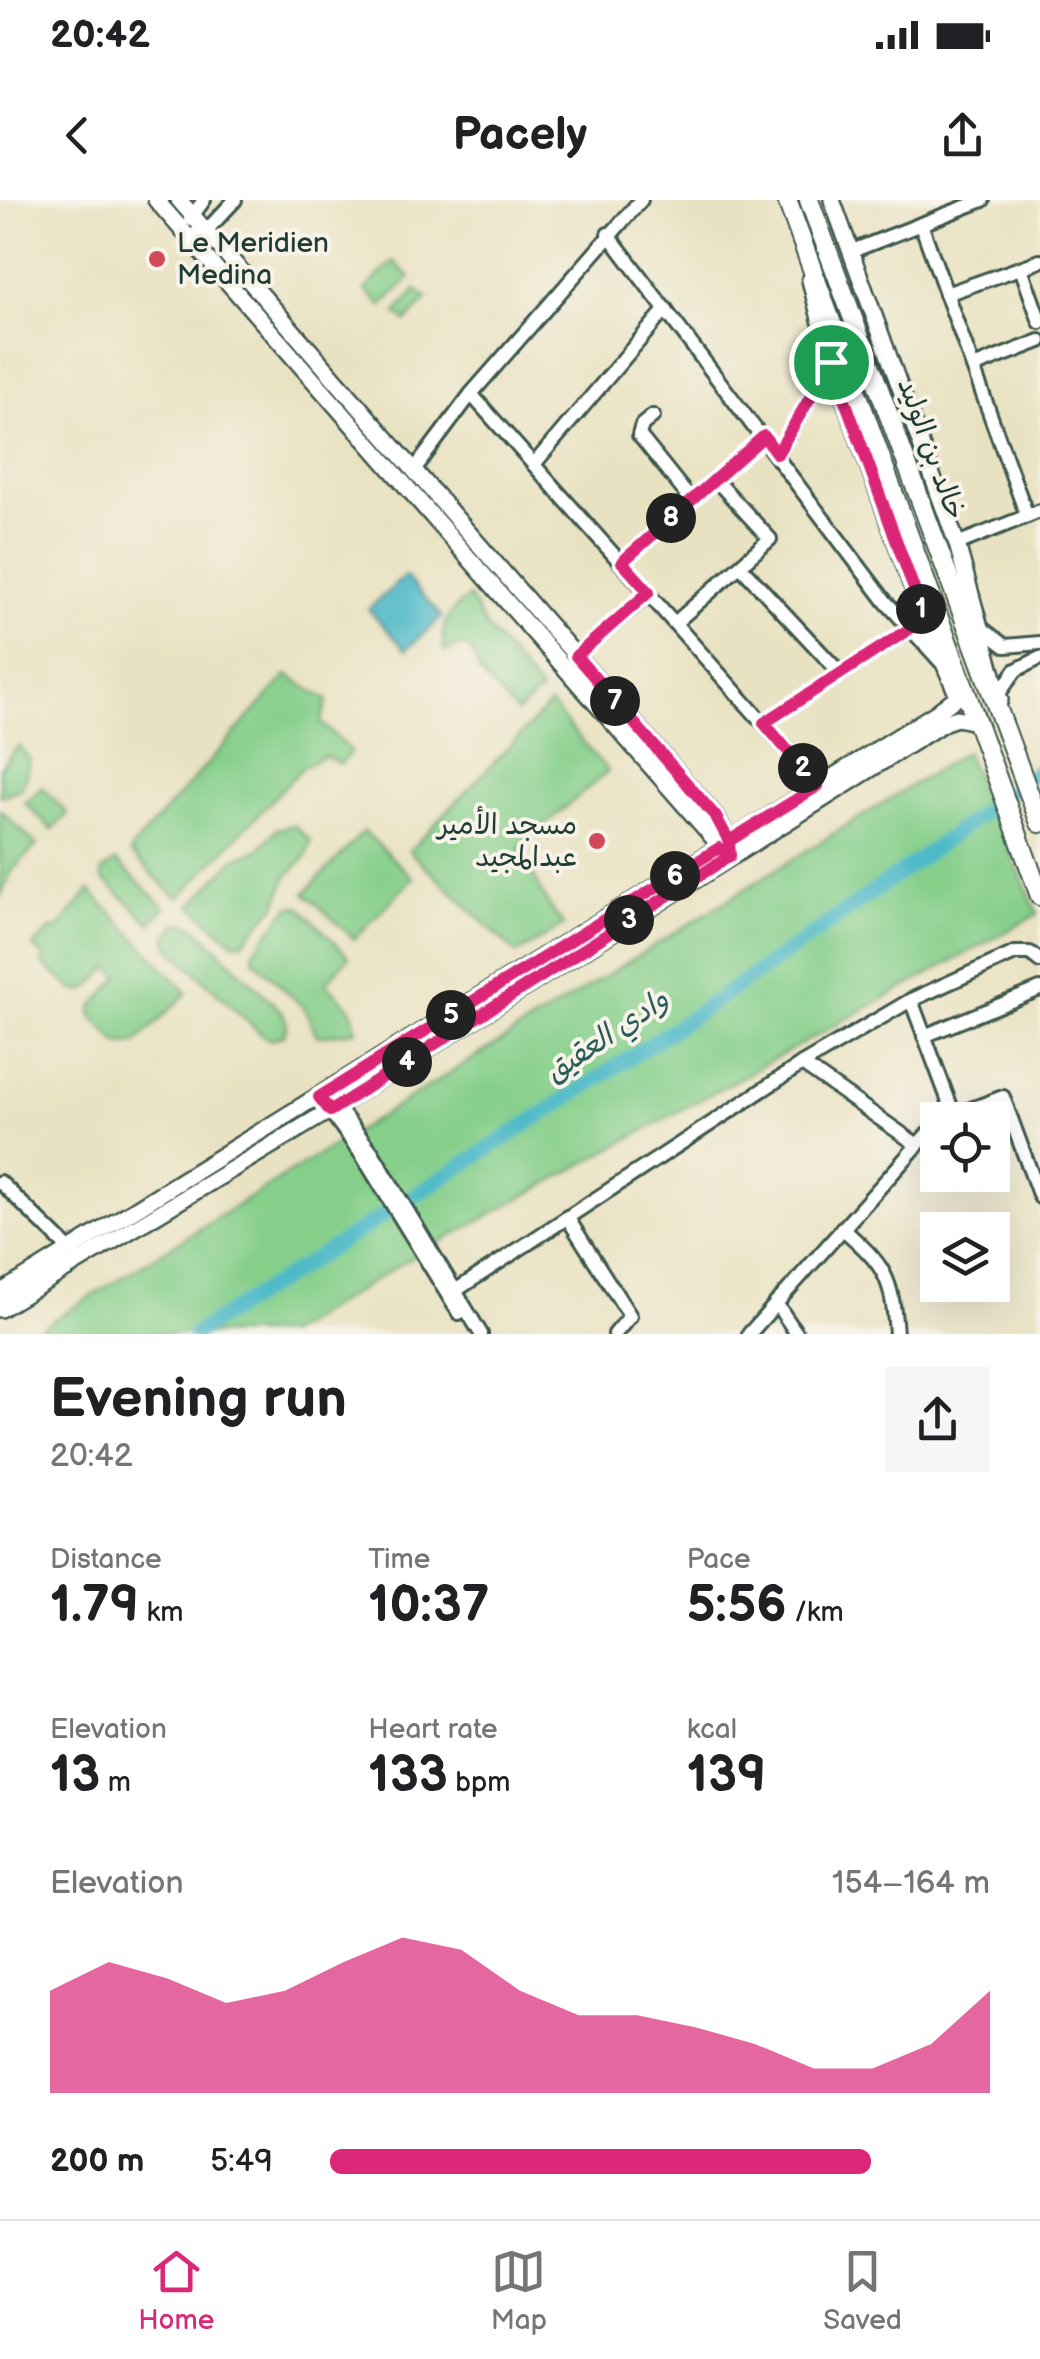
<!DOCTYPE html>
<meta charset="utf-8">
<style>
:root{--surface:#fff;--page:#f6f6f6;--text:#202124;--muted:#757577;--line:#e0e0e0;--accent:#db2777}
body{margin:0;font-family:"Balsamiq Sans","Playpen Sans Arabic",sans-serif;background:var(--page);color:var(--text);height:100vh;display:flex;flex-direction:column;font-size:38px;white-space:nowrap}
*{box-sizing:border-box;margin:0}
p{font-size:32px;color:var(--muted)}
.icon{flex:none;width:55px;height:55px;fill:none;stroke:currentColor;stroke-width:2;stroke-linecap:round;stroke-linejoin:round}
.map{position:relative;height:1134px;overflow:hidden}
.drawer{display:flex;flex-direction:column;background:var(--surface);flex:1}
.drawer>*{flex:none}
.controls{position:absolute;left:920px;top:902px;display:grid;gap:20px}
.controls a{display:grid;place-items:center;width:90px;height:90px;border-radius:0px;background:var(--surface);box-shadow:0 10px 40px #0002;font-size:50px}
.pin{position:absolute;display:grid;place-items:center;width:85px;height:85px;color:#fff;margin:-42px;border:5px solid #fff;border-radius:50%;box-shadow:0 2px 10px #0007}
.km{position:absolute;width:50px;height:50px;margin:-25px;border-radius:50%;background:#222;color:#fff;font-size:28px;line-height:50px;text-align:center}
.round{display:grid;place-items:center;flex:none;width:105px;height:105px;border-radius:0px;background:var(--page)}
.headline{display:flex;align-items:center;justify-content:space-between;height:170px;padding:0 50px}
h1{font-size:55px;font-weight:800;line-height:75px}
.metrics{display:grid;grid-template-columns:repeat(3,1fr);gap:15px;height:170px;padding:10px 50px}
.metrics div{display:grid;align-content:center}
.metrics b{font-size:50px;font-weight:800}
.metrics small{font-size:28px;font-weight:400}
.metrics p{font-size:28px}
.chart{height:280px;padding:20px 50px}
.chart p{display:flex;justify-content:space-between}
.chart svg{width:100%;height:180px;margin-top:10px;fill:var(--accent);opacity:.7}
ul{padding:0 50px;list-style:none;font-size:32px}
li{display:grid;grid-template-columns:160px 120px 1fr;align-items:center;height:75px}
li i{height:25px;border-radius:12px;background:var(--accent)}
.status{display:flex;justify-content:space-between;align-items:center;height:70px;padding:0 50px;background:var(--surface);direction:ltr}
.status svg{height:28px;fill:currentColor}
header{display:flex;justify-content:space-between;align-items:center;height:130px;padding:0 50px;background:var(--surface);font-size:45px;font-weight:800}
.tab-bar{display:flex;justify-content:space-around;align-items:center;height:140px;border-top:2px solid var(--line);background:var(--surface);font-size:28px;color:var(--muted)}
.tab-bar a{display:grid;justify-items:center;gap:5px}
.tab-bar .current{color:var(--accent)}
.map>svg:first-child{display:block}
.green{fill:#86cf8b;stroke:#528660;stroke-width:2.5}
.water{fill:#4db9c8;stroke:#367b7e;stroke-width:2.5}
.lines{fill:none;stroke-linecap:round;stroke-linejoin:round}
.river{stroke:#4db9c8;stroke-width:15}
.minor-casing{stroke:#3d5649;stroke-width:18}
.major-casing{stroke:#3d5649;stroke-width:20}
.highway-casing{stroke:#3d5649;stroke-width:22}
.minor{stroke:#fff;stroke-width:12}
.major{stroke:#fff;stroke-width:15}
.highway{stroke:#fff;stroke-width:18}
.route-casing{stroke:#fff;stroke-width:20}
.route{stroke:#db2777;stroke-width:12}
.poi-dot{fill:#d1495b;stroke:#f7f3e8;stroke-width:4}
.labels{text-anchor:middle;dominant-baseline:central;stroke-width:8;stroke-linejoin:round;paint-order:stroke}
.poi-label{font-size:28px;fill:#1f3d34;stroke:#f7f3e8;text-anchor:start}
.street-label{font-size:28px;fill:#1f3d34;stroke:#f7f3e8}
.water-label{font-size:30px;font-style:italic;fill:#2a5c59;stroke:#f7f3e8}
</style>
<div class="status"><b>20:42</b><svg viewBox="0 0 49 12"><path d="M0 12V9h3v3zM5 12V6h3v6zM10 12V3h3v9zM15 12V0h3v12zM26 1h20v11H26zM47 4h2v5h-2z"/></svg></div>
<header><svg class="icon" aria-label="back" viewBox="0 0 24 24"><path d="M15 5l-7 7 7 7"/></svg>Pacely<svg class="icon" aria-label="share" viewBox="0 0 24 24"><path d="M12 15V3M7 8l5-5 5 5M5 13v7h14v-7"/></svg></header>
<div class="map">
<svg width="1040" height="1134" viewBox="0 0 1040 1134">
<rect width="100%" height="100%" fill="#f7f3e8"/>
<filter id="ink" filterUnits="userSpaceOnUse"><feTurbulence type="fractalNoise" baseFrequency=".01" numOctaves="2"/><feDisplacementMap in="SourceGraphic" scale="20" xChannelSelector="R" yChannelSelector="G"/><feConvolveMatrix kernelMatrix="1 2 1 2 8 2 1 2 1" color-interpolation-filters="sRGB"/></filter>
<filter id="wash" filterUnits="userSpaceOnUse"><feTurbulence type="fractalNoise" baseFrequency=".0048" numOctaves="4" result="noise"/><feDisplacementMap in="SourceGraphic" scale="40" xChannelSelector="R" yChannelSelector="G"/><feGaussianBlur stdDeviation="2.25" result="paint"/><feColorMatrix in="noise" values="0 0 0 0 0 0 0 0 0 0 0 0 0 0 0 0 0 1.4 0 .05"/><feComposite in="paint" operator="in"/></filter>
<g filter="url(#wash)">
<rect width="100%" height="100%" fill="#e9e2c2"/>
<!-- green -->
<g class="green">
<path d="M393,61L410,77L382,106L365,90Z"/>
<path d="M416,90L427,99L406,122L396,113Z"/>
<path d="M469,397L487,428L538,488L540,492L517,513L480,473L472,451L460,445L444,452C440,424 446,413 469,397Z"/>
<path d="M287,475L327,500L321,523L351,551L341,564L324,556L303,567L180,697L175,696L131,653L132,648Z"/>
<path d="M550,504L608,571L519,647C534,673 544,704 564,725L517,754L409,651Z"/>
<path d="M19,546L30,560L22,589L0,596V567Z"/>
<path d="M965,552L1038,714L399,1065L288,1134H31Z"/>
<path d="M42,587L68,614L52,630L25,603Z"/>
<path d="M0,610L37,645L12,671L0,698Z"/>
<path d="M294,625L311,641L306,657L287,676L276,706L242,743L233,742L191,706L235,658L257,651L277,629Z"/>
<path d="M364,631L413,678L354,739L305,693Z"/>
<path d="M116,661L165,707L151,724L102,678V671Z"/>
<path d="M90,690L187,793L135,844H118L91,815L93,806L119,777L110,767L86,790L75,791L42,763L45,757L33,747L52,728L56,731Z"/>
<path d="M299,706L349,757L326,783L352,810L356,831L317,836L304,808L254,760L253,752L289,707Z"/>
<path d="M177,723L193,725L283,813L287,824L284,835L271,840L263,836L171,749L166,738Z"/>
</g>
<!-- water -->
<path class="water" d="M405,376L442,417L406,450L368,409Z"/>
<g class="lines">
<!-- river -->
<path class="river" d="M195,1134C481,954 772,775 1040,569"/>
</g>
</g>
<g filter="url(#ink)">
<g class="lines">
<defs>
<g id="minor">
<path d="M190,19L204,0"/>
<path d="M921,24L1027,316"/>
<path d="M196,33L206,31L235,0"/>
<path d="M608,34L886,402L941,462"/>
<path d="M852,51L983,0"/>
<path d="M1021,68L1040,122"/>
<path d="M946,94L1040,61"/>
<path d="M973,167L1040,141"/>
<path d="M471,194L819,586"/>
<path d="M653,216L642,225L639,235L691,300"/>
<path d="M777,254L831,162"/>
<path d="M535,263L666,109"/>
<path d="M414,270L471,194L641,0"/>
<path d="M957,344L1040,311"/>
<path d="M622,362L764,236"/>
<path d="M740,366L841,474"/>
<path d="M675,423L770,339L715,279"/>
<path d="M983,429L1005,446L1040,443"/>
<path d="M576,456L649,393"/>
<path d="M997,496L1016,470L1040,458"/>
<path d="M764,523L913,427"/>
<path d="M911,800L954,915"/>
<path d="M924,836L1040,789"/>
<path d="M802,864L916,944"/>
<path d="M326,893L372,952L481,1134"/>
<path d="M324,903L362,955L459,1113"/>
<path d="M942,920L1003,897L1040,997"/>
<path d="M0,982L74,1054"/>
<path d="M567,1017L630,1116L615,1134"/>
<path d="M842,1028C885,1066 892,1076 896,1134"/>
<path d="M455,1091L802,864L911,800L1015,753H1030L1040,761"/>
<path d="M776,1103L797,1134"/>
<path d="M749,1134L938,922"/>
</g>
<g id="major">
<path d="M156,0L730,657L729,641L716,617L179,0"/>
<path d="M832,0L957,344L1000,500"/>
<path d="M810,80L831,162L919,405L958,496"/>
<path d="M0,1093L936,513L958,496L963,484"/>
<path d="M0,1109L339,905L945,522L957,518L976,522"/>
</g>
<g id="highway">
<path d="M787,0L1040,696"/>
<path d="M809,0L1040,623"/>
</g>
</defs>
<!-- minor casing -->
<use href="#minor" class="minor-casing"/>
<!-- major casing -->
<use href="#major" class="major-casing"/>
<!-- highway casing -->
<use href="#highway" class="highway-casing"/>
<!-- minor -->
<use href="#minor" class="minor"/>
<!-- major -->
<use href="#major" class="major"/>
<!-- highway -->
<use href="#highway" class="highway"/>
</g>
</g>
<g class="lines" filter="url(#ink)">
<defs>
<path id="route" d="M831,162L925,419L764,523L818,586L729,641L730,656L330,911L319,897L719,648L730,656L729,641L716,617L576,456L649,392L622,362L764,236L777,254L831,162"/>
</defs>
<!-- route casing -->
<use href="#route" class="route-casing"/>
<!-- route -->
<use href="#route" class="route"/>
</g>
<!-- markers -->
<g class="poi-dot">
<circle cx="157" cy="59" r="10"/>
<circle cx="597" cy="641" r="10"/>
</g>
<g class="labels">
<!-- poi labels -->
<g class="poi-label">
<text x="177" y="43">Le Meridien<tspan x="177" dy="32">Medina</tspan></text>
<text x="577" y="625" text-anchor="end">مسجد الأمير<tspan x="577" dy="32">عبدالمجيد</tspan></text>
</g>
<!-- street labels -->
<g class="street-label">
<text transform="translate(931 249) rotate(70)">خالد بن الوليد</text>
</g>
<!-- water labels -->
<g class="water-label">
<text transform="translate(607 836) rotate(-34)">وادي العقيق</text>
</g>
</g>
</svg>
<div class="controls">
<a><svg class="icon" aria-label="locate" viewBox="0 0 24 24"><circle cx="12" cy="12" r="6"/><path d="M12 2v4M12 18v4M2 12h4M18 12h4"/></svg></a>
<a><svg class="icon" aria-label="layers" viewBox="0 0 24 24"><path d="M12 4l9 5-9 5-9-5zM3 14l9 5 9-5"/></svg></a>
</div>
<div class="pin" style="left:831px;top:162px;background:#1e9e55"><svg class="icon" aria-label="arrive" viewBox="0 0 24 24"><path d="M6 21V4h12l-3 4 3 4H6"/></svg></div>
<b class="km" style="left:921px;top:409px">1</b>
<b class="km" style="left:803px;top:568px">2</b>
<b class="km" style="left:629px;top:720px">3</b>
<b class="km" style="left:407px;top:862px">4</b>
<b class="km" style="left:451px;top:815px">5</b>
<b class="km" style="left:675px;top:676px">6</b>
<b class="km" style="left:615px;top:501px">7</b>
<b class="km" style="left:671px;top:318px">8</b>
</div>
<section class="drawer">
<div class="headline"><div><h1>Evening run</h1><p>20:42</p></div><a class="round"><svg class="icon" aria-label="share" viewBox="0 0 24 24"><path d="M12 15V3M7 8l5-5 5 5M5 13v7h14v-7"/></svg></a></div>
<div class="metrics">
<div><p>Distance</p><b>1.79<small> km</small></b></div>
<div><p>Time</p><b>10:37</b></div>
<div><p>Pace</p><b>5:56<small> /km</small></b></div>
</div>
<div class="metrics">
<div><p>Elevation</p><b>13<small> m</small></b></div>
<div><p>Heart rate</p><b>133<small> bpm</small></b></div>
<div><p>kcal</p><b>139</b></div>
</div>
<div class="chart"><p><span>Elevation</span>154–164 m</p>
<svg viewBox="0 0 160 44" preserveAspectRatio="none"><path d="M0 44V19L10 12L20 16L30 22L40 19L50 12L60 6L70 9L80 19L90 25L100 25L110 28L120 32L130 38L140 38L150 32L160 19V44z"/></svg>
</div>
<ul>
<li><b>200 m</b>5:49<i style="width:82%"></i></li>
</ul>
</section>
<nav class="tab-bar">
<a class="current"><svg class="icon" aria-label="home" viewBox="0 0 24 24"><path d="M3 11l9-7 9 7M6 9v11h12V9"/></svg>Home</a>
<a><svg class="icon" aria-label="map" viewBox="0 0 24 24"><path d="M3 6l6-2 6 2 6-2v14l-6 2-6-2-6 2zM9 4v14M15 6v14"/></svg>Map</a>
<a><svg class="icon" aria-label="saved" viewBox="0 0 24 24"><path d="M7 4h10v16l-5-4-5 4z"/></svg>Saved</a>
</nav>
